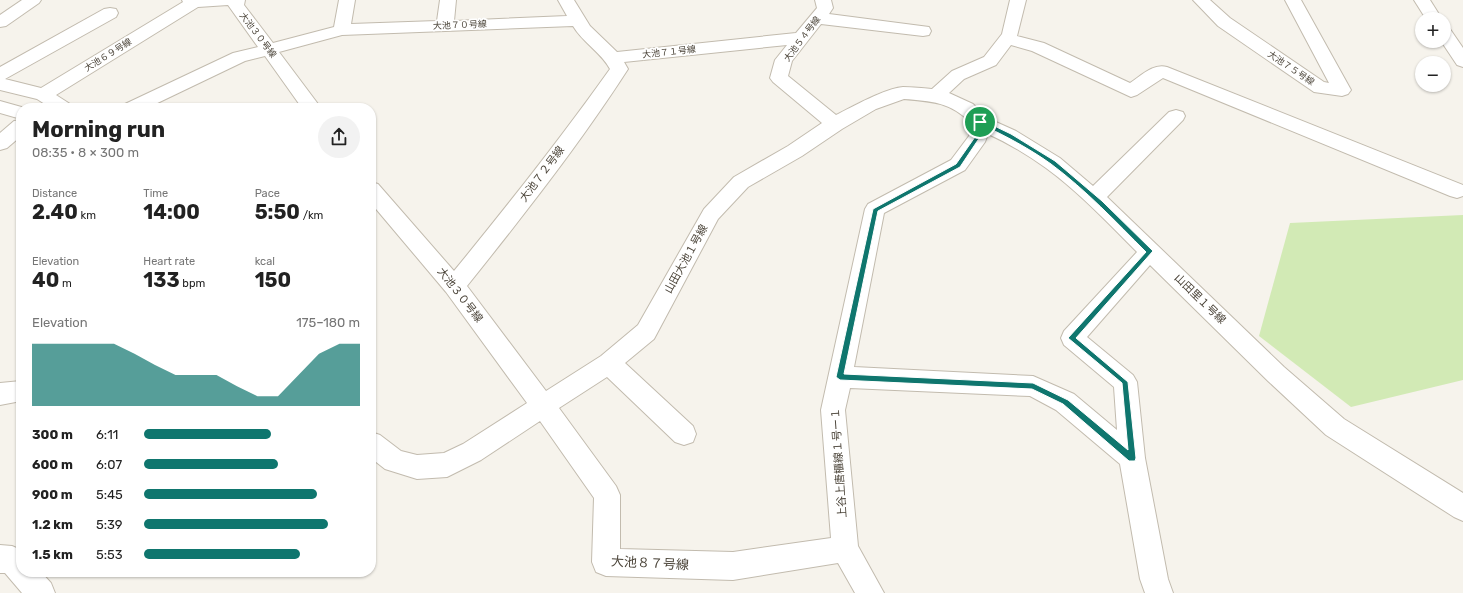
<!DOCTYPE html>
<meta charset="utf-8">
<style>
:root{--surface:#fff;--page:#f2f2f2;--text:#222;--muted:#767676;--accent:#0f766e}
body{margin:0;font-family:Rubik,"Noto Sans JP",sans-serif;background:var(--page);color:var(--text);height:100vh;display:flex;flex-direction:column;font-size:15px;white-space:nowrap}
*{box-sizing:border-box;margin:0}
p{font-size:13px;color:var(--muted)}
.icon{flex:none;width:22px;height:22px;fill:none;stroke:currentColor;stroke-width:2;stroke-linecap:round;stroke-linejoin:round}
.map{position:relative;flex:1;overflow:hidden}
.sheet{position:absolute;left:16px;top:103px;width:360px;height:474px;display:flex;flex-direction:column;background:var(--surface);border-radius:16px;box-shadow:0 1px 3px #0004}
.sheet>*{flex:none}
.fabs{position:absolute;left:1415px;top:12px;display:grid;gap:8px}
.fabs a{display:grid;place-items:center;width:36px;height:36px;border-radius:50%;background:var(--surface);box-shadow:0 1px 3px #0004;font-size:20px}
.pin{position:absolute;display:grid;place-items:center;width:34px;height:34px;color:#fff;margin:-17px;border:2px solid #fff;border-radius:50%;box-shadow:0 1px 4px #0007}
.round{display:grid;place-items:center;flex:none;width:42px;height:42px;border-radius:21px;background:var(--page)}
.overview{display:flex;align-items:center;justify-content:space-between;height:68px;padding:0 16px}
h1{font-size:22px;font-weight:700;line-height:30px}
.figures{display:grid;grid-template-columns:repeat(3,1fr);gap:6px;height:68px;padding:4px 16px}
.figures div{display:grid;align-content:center}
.figures b{font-size:20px;font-weight:700}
.figures small{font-size:11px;font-weight:400}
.figures p{font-size:11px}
.chart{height:112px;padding:8px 16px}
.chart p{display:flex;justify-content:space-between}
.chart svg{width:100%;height:72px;margin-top:4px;fill:var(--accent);opacity:.7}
ul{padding:0 16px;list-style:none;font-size:13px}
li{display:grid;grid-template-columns:64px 48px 1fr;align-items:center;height:30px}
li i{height:10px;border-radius:5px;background:var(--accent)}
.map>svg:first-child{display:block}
.green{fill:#d2eab5}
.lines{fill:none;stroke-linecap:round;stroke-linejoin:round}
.street-casing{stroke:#c2bbae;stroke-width:2}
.street{fill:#fff;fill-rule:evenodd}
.route{fill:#0f766e;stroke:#fff;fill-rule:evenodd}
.labels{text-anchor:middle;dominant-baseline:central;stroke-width:3.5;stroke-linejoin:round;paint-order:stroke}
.far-street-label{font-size:9px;fill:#4b4439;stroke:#fff}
.street-label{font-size:11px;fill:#4b4439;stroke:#fff}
.near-street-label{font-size:13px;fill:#4b4439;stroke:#fff}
</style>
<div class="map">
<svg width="1463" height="593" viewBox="0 0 1463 593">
<rect width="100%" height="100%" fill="#f6f3ec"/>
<!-- green -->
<path class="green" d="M1463,215V380L1351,407L1259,336L1290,223Z"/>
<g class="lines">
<defs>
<g id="street">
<path d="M22,0H41L39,3L6,26L0,27V15Z"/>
<path d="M182,0H245L244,5L273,43L334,27L339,0H355L351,24L437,21L440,0H456L454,21L567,16L558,0H574L590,26L617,52L796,33L817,8L815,0H831L833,8L829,14L929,27L931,31L929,35L923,36L821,24L792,61L788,76L836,115C852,107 886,88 903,87C913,87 922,88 932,89L952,71L984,57L1002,34L1010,0H1026L1017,36L1044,43L1130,83C1141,76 1153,63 1167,67L1463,185V196L1457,198L1450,196L1163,78L1137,95L1131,97L1032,51L1011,45L996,65L964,79L949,93L973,104L987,118L1016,131L1060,158L1093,186L1169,112L1176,110L1183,112L1185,116L1183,120L1107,197L1284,367L1344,419L1463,493V521L1454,517L1326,435L1268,381L1150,265L1087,337L1133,375L1137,382L1145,458L1168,579L1173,593H1145L1140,579L1120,464L1056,410L1030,396L850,388L845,410L858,546L884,593H855L838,563L733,580L606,576L596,572L592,562L594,498L540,421L481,460L447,477L417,479L385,469L371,458V432L380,435L401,451L417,455L444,453L463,444L527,403L446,292L371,203V182L378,184L454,271C508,205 561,138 610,69C601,52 583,43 573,26L342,35L279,52L321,108H302L265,56L245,61L147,108H122L125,104L233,53L258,47L228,5L198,7L56,95L70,104L73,108H51L37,99L0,90V67L104,9L110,8L116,9L118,13L116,17L5,79L41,88L183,2ZM787,45L775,60L770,78L773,82L822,123L788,146L734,177L704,209L638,325L601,356L546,391L467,286C523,216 579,145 628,69L624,62ZM904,99C931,101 951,102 971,123L969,136L951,160L868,204L865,209L821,410L831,538L733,552L620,549V495L616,486L559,408L607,377L675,442L684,445L693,442L696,434L693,426L625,363L654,339L718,219L748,187L802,156L842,129L876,109ZM988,134C1008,143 1028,155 1046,168C1079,192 1108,223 1137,252L1064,331L1061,338L1064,345L1114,387L1117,430L1074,394L1033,376L854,367L884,213L965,170L985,142Z"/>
<path d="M1193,0H1210L1230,18L1324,82L1329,83L1285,0H1301L1351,90L1348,94L1342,96L1314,92L1218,26Z"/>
<path d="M1414,0H1430L1442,19H1426Z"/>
<path d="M1444,28L1450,29L1463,48V67L1457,65L1441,41H1444Z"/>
<path d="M0,101L25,108H21V119L0,113Z"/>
<path d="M21,120V136L7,148L0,150V133L14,121Z"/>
<path d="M21,381V401L0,405V383Z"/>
<path d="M0,545L12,546L21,550V572H41L51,583L55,593H22L5,573H0Z"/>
</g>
</defs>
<!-- street casing -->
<use href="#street" class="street-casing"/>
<!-- street -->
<use href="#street" class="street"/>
</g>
<!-- route -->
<path class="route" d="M978,120H982L1011,134L1055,161L1102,201L1153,251L1076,338L1128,382L1136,458L1135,461H1129L1063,404L1032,389L840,380L836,377L873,209L956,164L975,137ZM982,125C1006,136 1030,149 1051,164C1086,190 1116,222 1146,252L1068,338L1122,383L1128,450L1068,400L1033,383L844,374L878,211L960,167L980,137Z"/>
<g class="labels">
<!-- far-street labels -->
<g class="far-street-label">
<text transform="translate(460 25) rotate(-2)">大池７０号線</text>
<text transform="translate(258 35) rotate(53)">大池３０号線</text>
<text transform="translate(802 39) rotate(-53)">大池５４号線</text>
<text transform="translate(669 52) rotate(-6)">大池７１号線</text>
<text transform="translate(108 55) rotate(-32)">大池６９号線</text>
<text transform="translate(1291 68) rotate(34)">大池７５号線</text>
</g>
<!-- street labels -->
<g class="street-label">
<text transform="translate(542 174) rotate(-53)">大池７２号線</text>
<text transform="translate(686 259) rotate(-61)">山田大池１号線</text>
<text transform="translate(460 295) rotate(52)">大池３０号線</text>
<text transform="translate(1200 299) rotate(44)">山田里１号線</text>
<text transform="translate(839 463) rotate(-94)">上谷上唐櫃線１号ー１</text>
</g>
<!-- near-street labels -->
<g class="near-street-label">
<text transform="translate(650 563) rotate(3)">大池８７号線</text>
</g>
</g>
</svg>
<div class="fabs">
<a>+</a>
<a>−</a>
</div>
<div class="pin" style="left:980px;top:122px;background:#1e9e55"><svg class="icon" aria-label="arrive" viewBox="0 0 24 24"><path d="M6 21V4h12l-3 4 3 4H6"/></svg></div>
<section class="sheet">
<div class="overview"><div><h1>Morning run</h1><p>08:35 · 8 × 300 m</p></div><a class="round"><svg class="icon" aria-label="share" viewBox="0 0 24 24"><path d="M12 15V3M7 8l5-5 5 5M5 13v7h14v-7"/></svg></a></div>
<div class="figures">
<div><p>Distance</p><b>2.40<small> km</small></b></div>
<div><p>Time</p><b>14:00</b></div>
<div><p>Pace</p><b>5:50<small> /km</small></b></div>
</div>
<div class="figures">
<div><p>Elevation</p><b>40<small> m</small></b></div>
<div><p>Heart rate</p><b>133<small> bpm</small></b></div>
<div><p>kcal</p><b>150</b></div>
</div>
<div class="chart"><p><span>Elevation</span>175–180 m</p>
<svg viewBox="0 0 160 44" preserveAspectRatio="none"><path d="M0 44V6L10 6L20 6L30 6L40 6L50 12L60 19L70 25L80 25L90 25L100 32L110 38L120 38L130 25L140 12L150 6L160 6V44z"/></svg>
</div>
<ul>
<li><b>300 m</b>6:11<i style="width:59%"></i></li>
<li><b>600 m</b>6:07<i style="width:62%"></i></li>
<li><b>900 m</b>5:45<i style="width:80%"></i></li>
<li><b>1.2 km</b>5:39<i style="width:85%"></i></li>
<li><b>1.5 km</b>5:53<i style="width:72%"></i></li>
</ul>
</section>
</div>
